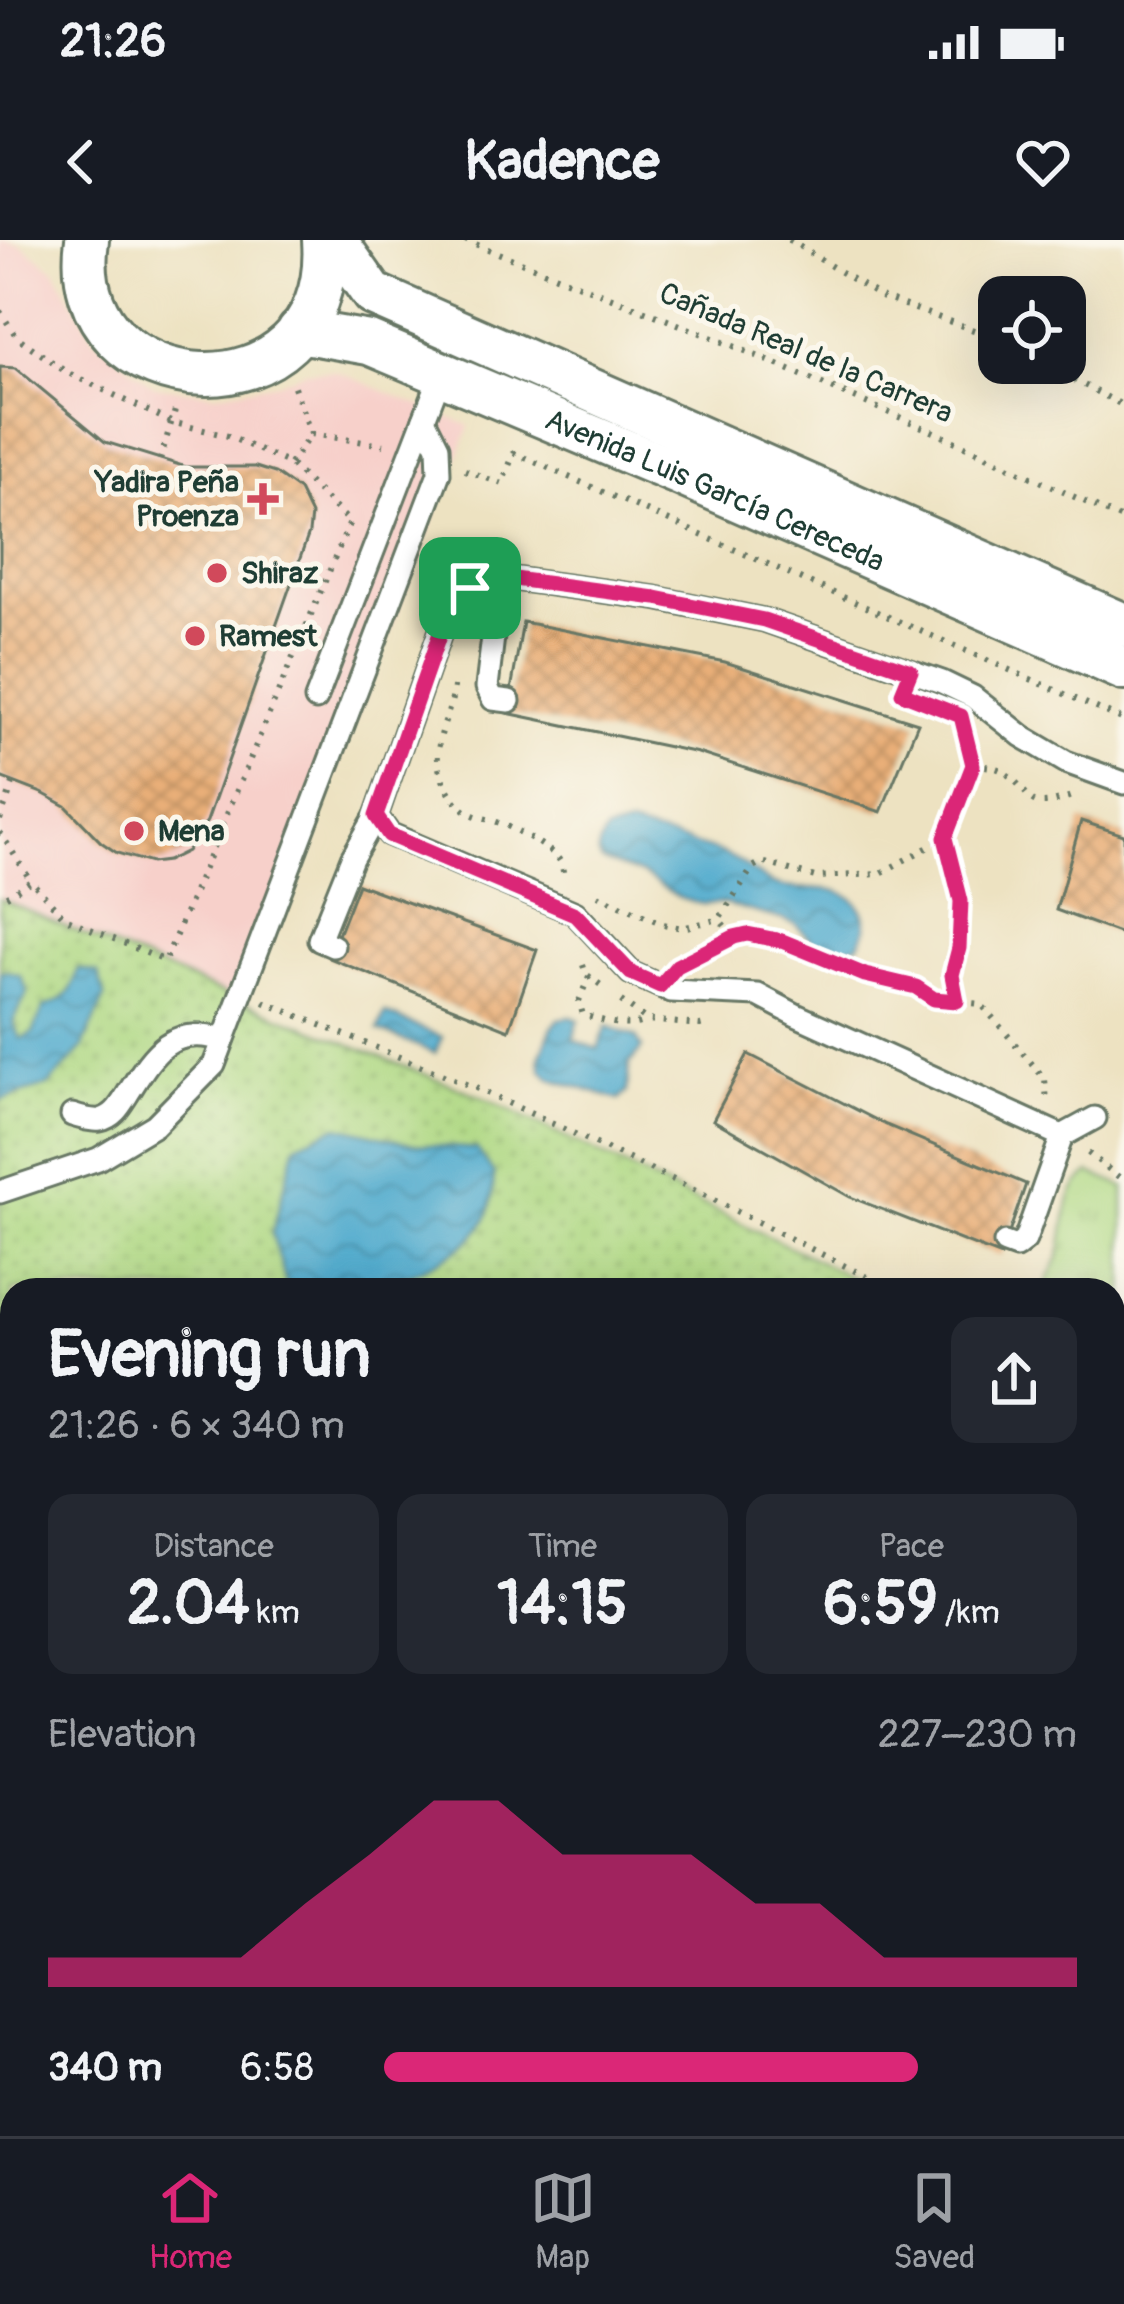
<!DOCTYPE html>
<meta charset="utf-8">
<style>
:root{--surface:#171b24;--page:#242831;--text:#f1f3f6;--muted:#9ea1a6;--line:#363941;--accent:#db2777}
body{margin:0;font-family:Pangolin,sans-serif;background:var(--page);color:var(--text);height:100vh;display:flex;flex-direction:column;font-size:45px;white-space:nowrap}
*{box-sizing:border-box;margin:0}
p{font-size:39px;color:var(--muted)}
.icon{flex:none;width:66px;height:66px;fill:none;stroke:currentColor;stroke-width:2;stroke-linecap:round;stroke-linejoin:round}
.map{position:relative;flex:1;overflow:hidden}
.sheet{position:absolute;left:0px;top:1038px;width:1125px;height:858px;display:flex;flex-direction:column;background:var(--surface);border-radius:36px 36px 0 0;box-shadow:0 12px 48px #0002}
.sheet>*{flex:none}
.tools{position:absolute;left:978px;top:36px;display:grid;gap:24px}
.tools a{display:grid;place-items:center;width:108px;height:108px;border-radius:24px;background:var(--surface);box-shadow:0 12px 48px #0002;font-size:60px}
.pin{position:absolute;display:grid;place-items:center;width:102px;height:102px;color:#fff;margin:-51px;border-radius:24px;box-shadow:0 6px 18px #0006}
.round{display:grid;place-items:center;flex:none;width:126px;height:126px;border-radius:24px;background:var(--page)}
.head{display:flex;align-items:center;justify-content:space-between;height:204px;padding:0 48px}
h1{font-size:66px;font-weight:700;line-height:90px}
.figures{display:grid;grid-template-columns:repeat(3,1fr);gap:18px;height:204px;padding:12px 48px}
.figures div{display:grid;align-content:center;border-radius:24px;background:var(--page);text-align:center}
.figures b{font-size:60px;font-weight:700}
.figures small{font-size:33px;font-weight:400}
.figures p{font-size:33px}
.chart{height:336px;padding:24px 48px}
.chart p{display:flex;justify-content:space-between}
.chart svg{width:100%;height:216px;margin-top:12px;fill:var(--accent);opacity:.7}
ul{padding:0 48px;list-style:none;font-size:39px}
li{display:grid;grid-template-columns:192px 144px 1fr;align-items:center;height:90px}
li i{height:30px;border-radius:15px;background:var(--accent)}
.status{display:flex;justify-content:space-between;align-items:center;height:84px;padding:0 60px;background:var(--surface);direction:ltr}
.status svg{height:33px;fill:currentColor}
header{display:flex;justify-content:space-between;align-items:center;height:156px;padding:0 48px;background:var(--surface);font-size:54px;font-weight:700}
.tab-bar{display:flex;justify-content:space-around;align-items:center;height:168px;border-top:3px solid var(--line);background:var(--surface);font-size:33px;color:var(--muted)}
.tab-bar a{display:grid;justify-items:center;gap:6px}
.tab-bar .active{color:var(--accent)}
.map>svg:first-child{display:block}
.built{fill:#f7d0ca}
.grass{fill:url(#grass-dots);stroke:#678a5c;stroke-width:3}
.park{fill:url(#park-tufts);stroke:#678a5c;stroke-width:3}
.water{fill:url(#water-waves);stroke:#377480;stroke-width:3}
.building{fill:url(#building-cross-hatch)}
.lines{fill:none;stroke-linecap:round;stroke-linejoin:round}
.lane-casing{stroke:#677765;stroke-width:27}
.street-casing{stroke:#677765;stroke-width:48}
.path{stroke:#677765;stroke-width:6;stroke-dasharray:3 9;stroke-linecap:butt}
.lane{stroke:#fff;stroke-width:21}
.street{stroke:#fff;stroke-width:42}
.route-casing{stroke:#fff;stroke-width:24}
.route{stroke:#db2777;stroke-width:15}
.poi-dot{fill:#d1495b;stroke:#fbf7ec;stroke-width:4.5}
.labels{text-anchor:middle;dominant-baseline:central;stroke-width:10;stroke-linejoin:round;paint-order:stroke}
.street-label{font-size:30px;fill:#1f3d34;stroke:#fbf7ec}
.poi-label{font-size:30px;font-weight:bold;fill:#1f3d34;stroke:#fbf7ec;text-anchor:start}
</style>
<div class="status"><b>21:26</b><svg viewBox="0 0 49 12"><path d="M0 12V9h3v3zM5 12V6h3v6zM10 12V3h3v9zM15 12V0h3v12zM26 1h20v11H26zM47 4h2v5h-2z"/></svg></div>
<header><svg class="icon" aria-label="back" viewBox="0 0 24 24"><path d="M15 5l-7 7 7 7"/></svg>Kadence<svg class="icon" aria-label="heart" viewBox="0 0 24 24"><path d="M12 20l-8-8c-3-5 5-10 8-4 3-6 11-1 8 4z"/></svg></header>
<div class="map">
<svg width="1124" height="1896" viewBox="0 0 1124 1896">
<defs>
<pattern id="grass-dots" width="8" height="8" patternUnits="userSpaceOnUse" patternTransform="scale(3)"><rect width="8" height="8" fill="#afd883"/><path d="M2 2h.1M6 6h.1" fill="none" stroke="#96ba72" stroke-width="1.8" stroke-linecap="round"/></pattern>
<pattern id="park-tufts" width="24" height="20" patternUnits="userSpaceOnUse" patternTransform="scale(3)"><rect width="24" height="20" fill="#afd883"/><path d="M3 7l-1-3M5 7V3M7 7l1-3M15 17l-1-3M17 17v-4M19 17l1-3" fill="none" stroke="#96ba72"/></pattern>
<pattern id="water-waves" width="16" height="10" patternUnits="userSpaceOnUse" patternTransform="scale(3)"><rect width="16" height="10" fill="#4faacd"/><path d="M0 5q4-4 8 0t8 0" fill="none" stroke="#418ca7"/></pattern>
<pattern id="building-cross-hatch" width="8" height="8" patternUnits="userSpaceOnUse" patternTransform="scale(3)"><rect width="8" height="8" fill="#e9af78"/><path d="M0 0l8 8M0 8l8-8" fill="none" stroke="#bc9063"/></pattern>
</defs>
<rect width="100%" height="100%" fill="#fbf7ec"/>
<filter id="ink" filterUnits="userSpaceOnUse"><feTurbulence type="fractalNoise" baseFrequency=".00833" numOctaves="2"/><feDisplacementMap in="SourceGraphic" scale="24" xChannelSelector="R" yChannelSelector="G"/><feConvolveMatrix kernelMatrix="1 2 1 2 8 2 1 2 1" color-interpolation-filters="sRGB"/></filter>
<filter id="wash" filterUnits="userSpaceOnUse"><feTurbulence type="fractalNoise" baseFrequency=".004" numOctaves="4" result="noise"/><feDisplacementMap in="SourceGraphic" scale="48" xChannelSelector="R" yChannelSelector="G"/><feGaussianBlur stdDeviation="2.7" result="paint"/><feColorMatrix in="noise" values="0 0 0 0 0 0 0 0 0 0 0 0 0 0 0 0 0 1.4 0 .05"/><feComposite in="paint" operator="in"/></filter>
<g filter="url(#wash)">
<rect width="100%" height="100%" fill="#ede2c1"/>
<!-- built -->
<path class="built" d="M0,0L20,4L55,30L94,99L154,146L215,154L278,143L306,131H335L470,186L246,763L0,659Z"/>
<!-- grass -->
<path class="grass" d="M0,659L246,763L480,856L878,1050H12V1884H1113V1171L1124,1176V1896H0Z"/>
<!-- park -->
<path class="park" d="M1090,933L1124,947V1115L1113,1113V1050H1044C1048,1037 1056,1026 1060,1014C1068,984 1061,952 1090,933Z"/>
<!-- water -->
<g class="water">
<path d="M629,586C662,596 697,603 728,616C746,623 758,639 776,645C803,655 844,637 862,670C869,683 865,693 858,705L834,710L814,702L795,684L781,679L722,663L702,664L682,659L642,634L602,621C594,610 601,603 606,592Z"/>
<path d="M78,729L98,733L105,757L82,809L48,846L0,860V733L6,731L21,736L28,752L13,782L20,799L33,793L44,767C69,759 72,752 78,729Z"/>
<path d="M385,773L442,797L435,813L378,790Z"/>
<path d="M571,777L579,780L573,800L598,809L607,786L636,797L642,808L629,825L627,852L619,860L551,839L542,830L540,818L551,789L559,779Z"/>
<path d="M338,886L414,904L477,909L494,934C493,945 493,961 489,972C473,1017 387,1047 343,1050C323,1051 304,1046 286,1043L272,993L296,904Z"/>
</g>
<g id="blocks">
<!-- building -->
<g class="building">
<path d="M0,127L16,128L105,202L186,227H256L275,233L299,250L311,275L309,293L207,581L187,611L167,621L151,623L117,613L101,602L66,566L42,553L0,537Z"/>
<path d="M523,382L725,422L918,483L881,572L698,513L507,473Z"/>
<path d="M1081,581L1124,595V695L1056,670Z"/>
<path d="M358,644L537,710L509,790L329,718Z"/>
<path d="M748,814L886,885L1026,944L1001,1016L850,957L713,880Z"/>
</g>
</g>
</g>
<g filter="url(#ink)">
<use href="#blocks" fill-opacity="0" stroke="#677765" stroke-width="3"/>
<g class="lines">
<defs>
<g id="lane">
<path d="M500,338L487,447L493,459L509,461"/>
<path d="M316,459L441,135"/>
<path d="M333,706L319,700L352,618L376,576"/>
<path d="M72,875C81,878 91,881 100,880C114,877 120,866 127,855C153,814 169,784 223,800"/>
<path d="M1095,878L1062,896L796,775L758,755L671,751L631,733L575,673L389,594L376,576L452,359L485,338H507L655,358L764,380L942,442L973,457L1022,496L1066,522L1124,543"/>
<path d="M0,952L98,919L155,885L214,825L439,233L438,207L424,179"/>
<path d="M1005,1003L1016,1007L1025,1000L1062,896"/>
<path d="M0,1407L12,1425"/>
<path d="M408,1884H409"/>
</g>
<g id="street">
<path d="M87,0C63,169 337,188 324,0"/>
<path d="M335,0L373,54L1124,385"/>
<path id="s1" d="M299,91L369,103L678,233L1124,429"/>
</g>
</defs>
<!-- lane casing -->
<use href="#lane" class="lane-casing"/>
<!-- street casing -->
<use href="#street" class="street-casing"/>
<!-- path -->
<g class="path">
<path d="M465,0L736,107L941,195L1124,280"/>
<path d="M789,0L881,57L999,99"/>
<path d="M0,71L16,96L66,132L171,182L228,196L290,224L350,282L165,721L65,678L31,641"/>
<path d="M1042,123L1124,166"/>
<path d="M311,194L384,205"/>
<path d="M160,220L176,167"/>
<path d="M290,224L311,194L292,141"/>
<path d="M465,230L502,244L514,213L1124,480"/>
<path d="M454,446C452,473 433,500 439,528C442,541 452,559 462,568C471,577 486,578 497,582C512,587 552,608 560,621C563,627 563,633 564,639"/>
<path d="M973,525C984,526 995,526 1004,532C1036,554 1022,575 1074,555"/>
<path d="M0,580L14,541"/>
<path d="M0,592L31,641L2,659"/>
<path d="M945,598L961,661L959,708L952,735L957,759"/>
<path d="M598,655L663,684L682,688L719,679"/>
<path d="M734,697L747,694L782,701L865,735L916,747L935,759L981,764L1045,839L1047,861"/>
<path d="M683,723L734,697L719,679L753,627L762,622L815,637L879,634L945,598L973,525L963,485"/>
<path d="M583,725L586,734L606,749"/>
<path d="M589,736L579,761L583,775C603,780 626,790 645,781"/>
<path d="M621,761L647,780L700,785L709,783"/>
<path d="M264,762L478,849L678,942L893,1050"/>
<path d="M1088,913L1124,941"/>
<path d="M1113,1163L1124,1169"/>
<path d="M0,1176L12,1184"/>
<path d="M0,1348L12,1353"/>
<path d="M0,1536L12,1562"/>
<path d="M305,1884L317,1896"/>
<path d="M713,1884L722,1893L731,1896"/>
<path d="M469,1896L477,1884"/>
<path d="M825,1896L849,1888L894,1896"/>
</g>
<!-- lane -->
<use href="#lane" class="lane"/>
<!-- street -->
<use href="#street" class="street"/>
</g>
</g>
<g class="lines" filter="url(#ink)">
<defs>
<path id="route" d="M485,338H507L656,358L764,380L911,431L902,453L961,476L973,525L945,598L961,661L959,708L952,735L957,761L934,759L916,747L865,735L782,701L747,694L734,697L677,726L660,746L631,733L575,674L389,595L376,576L452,359Z"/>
</defs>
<!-- route casing -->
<use href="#route" class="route-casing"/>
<!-- route -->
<use href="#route" class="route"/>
</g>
<!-- markers -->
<g class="poi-dot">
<path d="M257 241h12v12h12v12h-12v12h-12v-12h-12v-12h12z"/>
<circle cx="217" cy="333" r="12"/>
<circle cx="195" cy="396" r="12"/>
<circle cx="134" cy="591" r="12"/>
</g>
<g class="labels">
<!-- street labels -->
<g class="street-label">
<text transform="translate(806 113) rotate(23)">Cañada Real de la Carrera</text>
<text stroke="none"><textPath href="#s1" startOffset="447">Avenida Luis García Cereceda</textPath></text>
</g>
<!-- poi labels -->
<g class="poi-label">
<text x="239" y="242" text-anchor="end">Yadira Peña<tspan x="239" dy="34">Proenza</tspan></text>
<text x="241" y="333">Shiraz</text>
<text x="219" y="396">Ramest</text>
<text x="158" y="591">Mena</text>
</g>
</g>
</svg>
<div class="tools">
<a><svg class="icon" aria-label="locate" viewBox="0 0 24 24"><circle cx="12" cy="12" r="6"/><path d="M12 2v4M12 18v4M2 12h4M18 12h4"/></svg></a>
</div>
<div class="pin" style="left:470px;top:348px;background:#1e9e55"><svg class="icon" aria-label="arrive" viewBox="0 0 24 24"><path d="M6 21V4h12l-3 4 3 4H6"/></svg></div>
<section class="sheet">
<div class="head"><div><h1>Evening run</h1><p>21:26 · 6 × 340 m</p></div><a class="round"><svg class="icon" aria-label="share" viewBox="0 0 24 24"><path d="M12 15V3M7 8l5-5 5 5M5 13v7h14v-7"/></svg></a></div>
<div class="figures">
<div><p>Distance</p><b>2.04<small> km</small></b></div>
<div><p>Time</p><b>14:15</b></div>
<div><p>Pace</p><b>6:59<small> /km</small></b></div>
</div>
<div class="chart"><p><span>Elevation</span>227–230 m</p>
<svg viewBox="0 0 160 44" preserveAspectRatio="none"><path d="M0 44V38L10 38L20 38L30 38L40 27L50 17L60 6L70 6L80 17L90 17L100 17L110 27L120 27L130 38L140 38L150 38L160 38V44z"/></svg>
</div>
<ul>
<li><b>340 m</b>6:58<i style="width:77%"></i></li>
</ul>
</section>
</div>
<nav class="tab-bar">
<a class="active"><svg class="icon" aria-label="home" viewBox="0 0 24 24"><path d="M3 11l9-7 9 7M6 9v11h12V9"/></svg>Home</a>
<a><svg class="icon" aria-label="map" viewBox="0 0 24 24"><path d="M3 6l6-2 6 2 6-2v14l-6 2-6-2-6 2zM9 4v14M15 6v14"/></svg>Map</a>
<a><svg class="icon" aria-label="saved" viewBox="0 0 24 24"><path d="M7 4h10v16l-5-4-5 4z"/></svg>Saved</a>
</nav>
